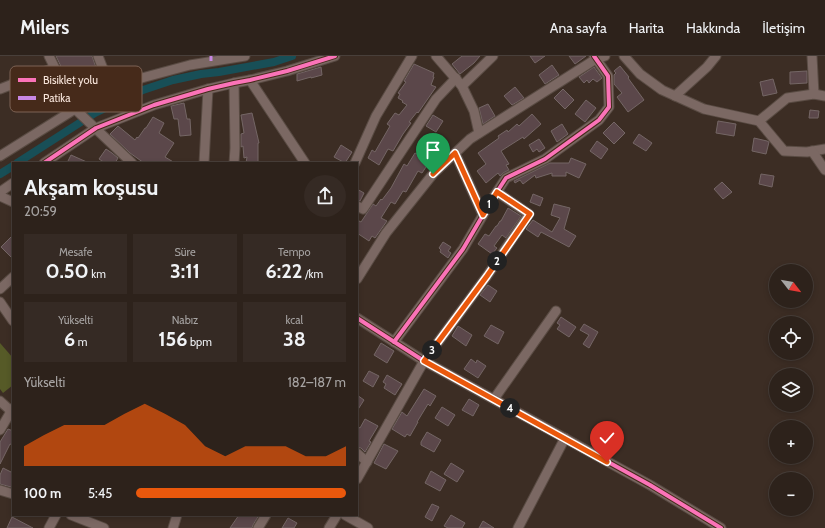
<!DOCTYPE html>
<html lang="tr">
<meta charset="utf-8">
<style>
:root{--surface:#2d221b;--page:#352a24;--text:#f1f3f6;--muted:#a7a4a3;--line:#483f3a;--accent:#ea580c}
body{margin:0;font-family:Cabin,sans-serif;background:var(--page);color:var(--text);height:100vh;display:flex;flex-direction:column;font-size:15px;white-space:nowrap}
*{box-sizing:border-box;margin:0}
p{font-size:13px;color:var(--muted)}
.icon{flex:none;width:22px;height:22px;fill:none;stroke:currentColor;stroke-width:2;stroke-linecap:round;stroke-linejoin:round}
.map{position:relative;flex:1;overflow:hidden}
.details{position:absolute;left:12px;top:106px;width:346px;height:354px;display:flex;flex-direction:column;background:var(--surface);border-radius:0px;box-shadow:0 2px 6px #0003,0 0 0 1px var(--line)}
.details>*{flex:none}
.needle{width:26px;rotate:121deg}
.buttons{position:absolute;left:769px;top:208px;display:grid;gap:8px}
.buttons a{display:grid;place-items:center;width:44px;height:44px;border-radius:50%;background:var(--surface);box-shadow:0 2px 6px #0003,0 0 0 1px var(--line);font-size:20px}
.pin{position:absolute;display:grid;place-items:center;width:34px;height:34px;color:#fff;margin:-41px -17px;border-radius:50% 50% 50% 0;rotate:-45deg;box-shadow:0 0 4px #0007}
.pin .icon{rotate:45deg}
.km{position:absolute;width:20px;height:20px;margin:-10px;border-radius:50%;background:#222;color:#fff;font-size:11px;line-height:20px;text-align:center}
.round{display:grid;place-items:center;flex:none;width:42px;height:42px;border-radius:21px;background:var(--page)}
.headline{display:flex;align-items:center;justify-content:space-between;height:68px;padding:0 12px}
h1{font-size:22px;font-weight:800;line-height:30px}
.figures{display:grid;grid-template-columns:repeat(3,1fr);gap:6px;height:68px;padding:4px 12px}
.figures div{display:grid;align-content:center;border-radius:0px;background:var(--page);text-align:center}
.figures b{font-size:20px;font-weight:800}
.figures small{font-size:11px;font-weight:400}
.figures p{font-size:11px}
.chart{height:112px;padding:8px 12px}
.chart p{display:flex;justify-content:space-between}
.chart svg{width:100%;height:72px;margin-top:4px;fill:var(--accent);opacity:.7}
ul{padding:0 12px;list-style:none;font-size:13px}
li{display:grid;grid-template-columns:64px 48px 1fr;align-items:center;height:30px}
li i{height:10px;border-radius:5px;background:var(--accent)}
header{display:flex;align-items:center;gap:24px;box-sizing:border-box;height:56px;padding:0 20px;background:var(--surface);border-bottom:1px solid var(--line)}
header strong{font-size:19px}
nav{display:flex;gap:22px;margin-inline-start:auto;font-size:14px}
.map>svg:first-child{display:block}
.green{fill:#565a27}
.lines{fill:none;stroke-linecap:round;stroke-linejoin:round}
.canal{stroke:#184f57;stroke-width:8}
.building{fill:#5b474a;stroke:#746665}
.minor-casing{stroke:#594b43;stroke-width:11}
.minor{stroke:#7b6863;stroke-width:9}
.quiet{stroke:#c787e3;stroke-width:3;stroke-dasharray:6 3;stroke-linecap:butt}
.cycleway-casing{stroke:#462a1a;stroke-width:6}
.cycleway{stroke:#fb73b8;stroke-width:4}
.route-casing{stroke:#fff;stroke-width:8}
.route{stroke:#ea580c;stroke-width:5}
.key{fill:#462a1a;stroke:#7c6254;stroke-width:1}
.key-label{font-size:11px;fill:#f9e6dc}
</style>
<header>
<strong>Milers</strong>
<nav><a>Ana sayfa</a><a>Harita</a><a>Hakkında</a><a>İletişim</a></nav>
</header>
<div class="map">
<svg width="825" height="472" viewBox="0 0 825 472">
<rect width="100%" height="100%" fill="#3c2d24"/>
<!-- green -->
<path class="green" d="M0,287L13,302V329L3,337L0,333Z"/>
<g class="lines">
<!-- canal -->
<g class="canal">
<path d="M17,107L95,57L143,34L173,24L201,18L219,16L274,6L292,0"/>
<path d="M0,118L13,110"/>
</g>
</g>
<!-- building -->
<g class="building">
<path d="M56,0H92L100,23L97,24L99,28L92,31L86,14L66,21Z"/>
<path d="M462,0H480L474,7L460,18L452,8Z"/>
<path d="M530,0H545L535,7Z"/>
<path d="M569,0H586L575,8Z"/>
<path d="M414,8L434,17L433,21H434L431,29L436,31L418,57L417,56L409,66L411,67L403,78L393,95L388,93L379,109L368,102L372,94L375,96L390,70L387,68L395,57L399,59L407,49L402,46L403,45L398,42L400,38L398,37L406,26L404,25Z"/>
<path d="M552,9L559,19L545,28L539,19Z"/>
<path d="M620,10L629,21L628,22L644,44L628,56L617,41L622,37L614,28V19L616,17L614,15Z"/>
<path d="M321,11L322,19L311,22V21L297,25V18Z"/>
<path d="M594,11L602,22L597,26L593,23L589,27L587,24L584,27L579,21Z"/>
<path d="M807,15V27L790,28V16Z"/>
<path d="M773,23L777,37L763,40L760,26Z"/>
<path d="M515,31L524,42L512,49L504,40Z"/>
<path d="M563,33L574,44L565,53L554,42Z"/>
<path d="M586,44L596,52L585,66L575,58Z"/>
<path d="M184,47L187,63H190L191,79L180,80L178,63H174L171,50Z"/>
<path d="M488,48L495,60L483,68L479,52Z"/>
<path d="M810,54L819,55L818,62H809Z"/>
<path d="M252,57L259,87H258V107H246L247,101L244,102L243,90L241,91V78L244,77L241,59Z"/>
<path d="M532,58L541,68L524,83L523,81L501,95L509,108L506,109L509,114L503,117L500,120L498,117L486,127L477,115L486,108L478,97L499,82L498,80L507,74L508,76L517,68L519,70Z"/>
<path d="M433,59L443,65L436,76L426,70Z"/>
<path d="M153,61L164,67L159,77L174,87L165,101L175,107H144L130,97L110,78L118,70L135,84L137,81L138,82L145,72H146Z"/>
<path d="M718,65L736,68L734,80L716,77Z"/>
<path d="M614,66L625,77L614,88L603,77Z"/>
<path d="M562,68L568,78L557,86L551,75Z"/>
<path d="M639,78L652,87L646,95L633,87Z"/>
<path d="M754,82L767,85L769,86L766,98L752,95Z"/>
<path d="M539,83L545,92L539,96L537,93L533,96L529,89Z"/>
<path d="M597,85L608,93L601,103L590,95Z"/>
<path d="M423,88L436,96L422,117L418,115L406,136L403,135L395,148L391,146L381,162L387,165L375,182L372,180L369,185L357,177V164L361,166L373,148L376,150L381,143L382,144L391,132L404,108L407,110L415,97L417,98Z"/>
<path d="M341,89L352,96L345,107L334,101Z"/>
<path d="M106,93L112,97L118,102L115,107H105L99,103Z"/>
<path d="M71,99L89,107H67Z"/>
<path d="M571,102L586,108L579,122L566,116V120H552V117L536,122L535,119L523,128L520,124L515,127L514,125L550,107H569Z"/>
<path d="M761,118L774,120L772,131L759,128Z"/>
<path d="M722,126L732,136L723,143L714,133Z"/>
<path d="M357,133L364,137L360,145L357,144Z"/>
<path d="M533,138L543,142L540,150L530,146Z"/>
<path d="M554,148L570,152L564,173L576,180L569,191L541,176L538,181L526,173L533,164L552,176L560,162L551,159Z"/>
<path d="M508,152L521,160L506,182L502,179L494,190L497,192L492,198L478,188L485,178L489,180L496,170H497L500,165H501Z"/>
<path d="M13,179V203L1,191Z"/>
<path d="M443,186L451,191L448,195L451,197L448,202L440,196L441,194L439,192Z"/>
<path d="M488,229L497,235L490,246L480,239Z"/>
<path d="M561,261L576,271L569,281L557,273L560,269L557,267Z"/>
<path d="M584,268L598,276L589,292L583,288L589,279L580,274Z"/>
<path d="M491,269L504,276L498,288L484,280Z"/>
<path d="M458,270L472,279L466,290L452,280Z"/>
<path d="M381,287L394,295L387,307L374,299Z"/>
<path d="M471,303L476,307L477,304L486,310L478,322L464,313Z"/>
<path d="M369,315L379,320L373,331L363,325Z"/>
<path d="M387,319L402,328L395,339L384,332L386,328L383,326Z"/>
<path d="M424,333L436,340L430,350L428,348L417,366H418L410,380L407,378L405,381L392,373L402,356L407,360Z"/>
<path d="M357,339L364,344L357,355Z"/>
<path d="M469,343L479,349L473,360L462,354Z"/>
<path d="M442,351L455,359L448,370L435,362Z"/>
<path d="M365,363L378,370L369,385L371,386L365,396L361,392L357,391V370L360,372Z"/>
<path d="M8,373L13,375V389L10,388L0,408V386Z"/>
<path d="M427,376L441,384L434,396L421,389V386Z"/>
<path d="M384,388L398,395L386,413L374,407Z"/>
<path d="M451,407L464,415L457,426L444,418Z"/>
<path d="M3,412L13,417V427L11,431L0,428V419Z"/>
<path d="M431,415L446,424L440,435L425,427Z"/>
<path d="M432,448L439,451L432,465L425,461Z"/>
<path d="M239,459H259L253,469L252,472H230Z"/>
<path d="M451,459L465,467L462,472H448L444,470Z"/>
<path d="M12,461L33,472H7Z"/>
<path d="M288,462L297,467L294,472H282Z"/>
<path d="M483,465L494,472H479Z"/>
</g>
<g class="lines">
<defs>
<g id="minor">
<path d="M49,0L75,53L132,107"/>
<path d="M98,0L112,36"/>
<path d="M436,0L462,30L474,55L479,77"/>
<path d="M624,0L640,18L662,34L704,53L759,65L784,95L807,96L825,93"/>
<path d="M812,0L814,38"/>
<path d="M250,24L305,107"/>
<path d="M234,27L235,92L234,107"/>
<path d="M462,30L493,0"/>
<path d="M0,33L54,12"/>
<path d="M675,40L707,11L716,0"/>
<path d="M759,65L787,42L814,38L825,40"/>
<path d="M812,95L825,114"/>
<path d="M455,97L483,159"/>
<path d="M0,100L75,53L138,23L190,9L245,0"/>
<path d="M44,107L96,72L154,49L208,33L234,27L250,24L287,15L335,0"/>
<path d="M204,107L208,33"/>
<path d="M355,107L376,60L412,0"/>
<path d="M0,136L13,127"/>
<path d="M0,140L13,146"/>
<path d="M357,150L363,153L436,43L456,22"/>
<path d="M357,223L386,177L433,118L470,83L596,3L605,0"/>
<path d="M0,233L13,221"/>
<path d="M0,246L13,265"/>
<path d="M357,262L424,305L650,429L721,472"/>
<path d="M394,286L463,193L493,142L506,122L545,103L599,64L609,51L608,20L594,0"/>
<path d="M494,343L556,255"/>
<path d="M0,345L11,355L13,356"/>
<path d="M0,374L13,352"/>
<path d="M357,397L367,406"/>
<path d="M357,423L424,305L487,220L529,158L497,136"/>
<path d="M0,434L13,438"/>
<path d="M71,459L104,472"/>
<path d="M345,459L368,472"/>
<path d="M49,472L56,459"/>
<path d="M173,472L177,459"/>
<path d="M258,472L266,459"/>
<path d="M329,472L337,459"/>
<path d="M518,472L565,382"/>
</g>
</defs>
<!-- minor casing -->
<use href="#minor" class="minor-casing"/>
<!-- minor -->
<use href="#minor" class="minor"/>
<!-- quiet -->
<path class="quiet" d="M211,5V0"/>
<defs>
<g id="cycleway">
<path d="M44,107L96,72L154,49L208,33L234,27L250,24L287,15L335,0"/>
<path d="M357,262L424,305L650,429L721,472"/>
<path d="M394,286L463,193L493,142L506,122L545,103L599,64L609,51L608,20L594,0"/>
</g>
</defs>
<!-- cycleway casing -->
<use href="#cycleway" class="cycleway-casing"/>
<!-- cycleway -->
<use href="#cycleway" class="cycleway"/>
</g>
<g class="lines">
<defs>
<path id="route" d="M433,118L455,97L483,159L497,136L530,158L487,220L424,305L607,406"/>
</defs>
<!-- route casing -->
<use href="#route" class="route-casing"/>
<!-- route -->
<use href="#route" class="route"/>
</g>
<!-- legend -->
<rect x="10" y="10" width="132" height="46" rx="6" class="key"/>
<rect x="18" y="22" width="18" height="4" fill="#fb73b8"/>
<rect x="18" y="40" width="18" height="4" fill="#c787e3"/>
<g class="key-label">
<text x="43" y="28">Bisiklet yolu</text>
<text x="43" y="46">Patika</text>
</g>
</svg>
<div class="buttons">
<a><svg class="needle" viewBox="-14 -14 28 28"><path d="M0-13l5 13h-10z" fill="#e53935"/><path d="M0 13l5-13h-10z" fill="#a7a4a3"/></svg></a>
<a><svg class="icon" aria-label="locate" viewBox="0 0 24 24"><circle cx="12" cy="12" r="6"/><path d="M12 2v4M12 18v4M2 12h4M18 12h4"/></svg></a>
<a><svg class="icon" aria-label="layers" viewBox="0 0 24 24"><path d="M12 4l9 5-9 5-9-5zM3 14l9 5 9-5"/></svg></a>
<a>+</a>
<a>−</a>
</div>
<div class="pin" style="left:433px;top:118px;background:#1e9e55"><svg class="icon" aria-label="arrive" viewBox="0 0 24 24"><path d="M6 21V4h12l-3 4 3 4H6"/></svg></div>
<div class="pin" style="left:607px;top:406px;background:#d93025"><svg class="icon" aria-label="check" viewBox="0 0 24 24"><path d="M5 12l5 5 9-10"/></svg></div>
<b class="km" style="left:489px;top:148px">1</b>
<b class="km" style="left:497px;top:205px">2</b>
<b class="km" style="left:432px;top:294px">3</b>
<b class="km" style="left:510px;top:352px">4</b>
<section class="details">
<div class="headline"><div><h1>Akşam koşusu</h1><p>20:59</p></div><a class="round"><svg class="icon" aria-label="share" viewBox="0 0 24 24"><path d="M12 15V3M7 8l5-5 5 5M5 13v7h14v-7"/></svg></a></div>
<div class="figures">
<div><p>Mesafe</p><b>0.50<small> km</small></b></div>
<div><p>Süre</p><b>3:11</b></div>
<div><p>Tempo</p><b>6:22<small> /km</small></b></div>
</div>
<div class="figures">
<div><p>Yükselti</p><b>6<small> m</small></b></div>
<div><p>Nabız</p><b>156<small> bpm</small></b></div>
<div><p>kcal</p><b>38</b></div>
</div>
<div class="chart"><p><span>Yükselti</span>182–187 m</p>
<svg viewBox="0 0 160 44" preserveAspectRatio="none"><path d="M0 44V32L10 25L20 19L30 19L40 19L50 12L60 6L70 12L80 19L90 32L100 38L110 32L120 32L130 32L140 38L150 38L160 32V44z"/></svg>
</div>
<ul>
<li><b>100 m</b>5:45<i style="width:100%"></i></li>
</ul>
</section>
</div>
